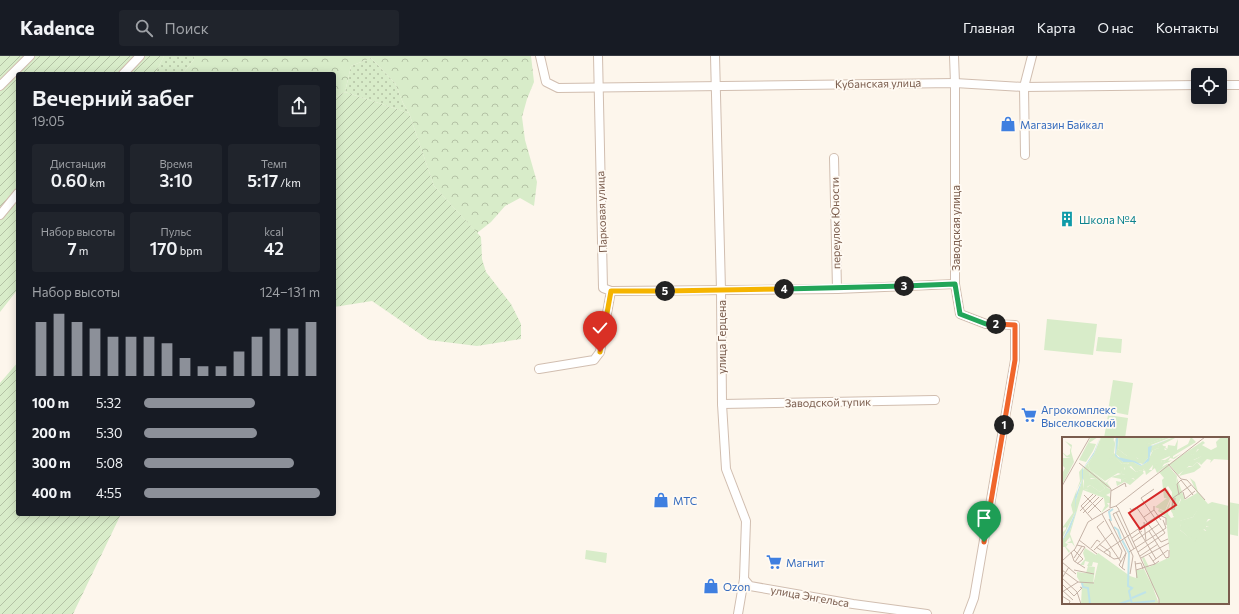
<!DOCTYPE html>
<html lang="ru">
<meta charset="utf-8">
<style>
:root{--surface:#171b24;--page:#20242c;--text:#f1f3f6;--muted:#9ea1a6;--line:#363941;--accent:#8c9099}
body{margin:0;font-family:Commissioner,sans-serif;background:var(--page);color:var(--text);height:100vh;display:flex;flex-direction:column;font-size:15px;white-space:nowrap}
*{box-sizing:border-box;margin:0}
p{font-size:13px;color:var(--muted)}
.icon{flex:none;width:22px;height:22px;fill:none;stroke:currentColor;stroke-width:2;stroke-linecap:round;stroke-linejoin:round}
.map{position:relative;flex:1;overflow:hidden}
.drawer{position:absolute;left:16px;top:16px;width:320px;height:444px;display:flex;flex-direction:column;background:var(--surface);border-radius:4px;box-shadow:0 2px 10px #0003}
.drawer>*{flex:none}
.fabs{position:absolute;left:1191px;top:12px;display:grid;gap:8px}
.fabs a{display:grid;place-items:center;width:36px;height:36px;border-radius:4px;background:var(--surface);box-shadow:0 2px 10px #0003;font-size:20px}
.pin{position:absolute;display:grid;place-items:center;width:34px;height:34px;color:#fff;margin:-41px -17px;border-radius:50% 50% 50% 0;rotate:-45deg;box-shadow:0 0 4px #0007}
.pin .icon{rotate:45deg}
.km{position:absolute;width:20px;height:20px;margin:-10px;border-radius:50%;background:#222;color:#fff;font-size:11px;line-height:20px;text-align:center}
.round{display:grid;place-items:center;flex:none;width:42px;height:42px;border-radius:4px;background:var(--page)}
.head{display:flex;align-items:center;justify-content:space-between;height:68px;padding:0 16px}
h1{font-size:22px;font-weight:600;line-height:30px}
.figures{display:grid;grid-template-columns:repeat(3,1fr);gap:6px;height:68px;padding:4px 16px}
.figures div{display:grid;align-content:center;border-radius:4px;background:var(--page);text-align:center}
.figures b{font-size:17px;font-weight:600}
.figures small{font-size:11px;font-weight:400}
.figures p{font-size:11px}
.chart{height:112px;padding:8px 16px}
.chart p{display:flex;justify-content:space-between}
.chart svg{width:100%;height:72px;margin-top:4px;stroke:var(--accent);stroke-width:6}
ul{padding:0 16px;list-style:none;font-size:13px}
li{display:grid;grid-template-columns:64px 48px 1fr;align-items:center;height:30px}
li i{height:10px;border-radius:5px;background:var(--accent)}
header{display:flex;align-items:center;gap:24px;box-sizing:border-box;height:56px;padding:0 20px;background:var(--surface);border-bottom:1px solid var(--line)}
header strong{font-size:19px}
nav{display:flex;gap:22px;margin-inline-start:auto;font-size:14px}
.search{width:280px;height:36px;background:var(--page);display:flex;align-items:center;gap:10px;box-sizing:border-box;padding:0 14px;border-radius:4px;color:var(--muted);font-size:15px}
.map>svg:first-child{display:block}
.grass{fill:url(#grass-dots)}
.forest{fill:url(#forest-crowns)}
.park{fill:#d8ecc9}
.garden{fill:url(#garden-furrows)}
.lines{fill:none;stroke-linecap:round;stroke-linejoin:round}
.street-casing{stroke:#d1beb0;stroke-width:10}
.street{stroke:#fff;stroke-width:8}
.split-1-casing{stroke:#fff;stroke-width:8}
.split-2-casing{stroke:#fff;stroke-width:8}
.split-3-casing{stroke:#fff;stroke-width:8}
.split-4-casing{stroke:#fff;stroke-width:8}
.split-5-casing{stroke:#fff;stroke-width:8}
.split-6-casing{stroke:#fff;stroke-width:8}
.split-1{stroke:#f0652b;stroke-width:5}
.split-2{stroke:#f0652b;stroke-width:5}
.split-3{stroke:#22a559;stroke-width:5}
.split-4{stroke:#22a559;stroke-width:5}
.split-5{stroke:#f5b400;stroke-width:5}
.split-6{stroke:#f5b400;stroke-width:5}
.labels{text-anchor:middle;dominant-baseline:central;stroke-width:3.5;stroke-linejoin:round;paint-order:stroke}
.street-label{font-size:11px;fill:#7a5c4d;stroke:#fffaf3}
.shop-label{font-size:11px;fill:#366cbe;stroke:#fffaf3;text-anchor:start}
.culture-label{font-size:11px;fill:#0d838f;stroke:#fffaf3;text-anchor:start}
.inset-river{fill:none;stroke:#bfe3e8;stroke-width:2}
.inset-road{fill:none;stroke:#c5b3a7;stroke-width:1}
.view{fill:#d62828;fill-opacity:0.15;stroke:#d62828;stroke-width:2}
.inset-edge{fill:none;stroke:#7a5c4d;stroke-width:2}
</style>
<header>
<strong>Kadence</strong>
<div class="search"><svg class="icon" aria-label="search" viewBox="0 0 24 24"><circle cx="10" cy="10" r="6"/><path d="M15 15l6 6"/></svg>Поиск</div>
<nav><a>Главная</a><a>Карта</a><a>О нас</a><a>Контакты</a></nav>
</header>
<div class="map">
<svg width="1239" height="558" viewBox="0 0 1239 558">
<defs>
<pattern id="grass-dots" width="8" height="8" patternUnits="userSpaceOnUse"><rect width="8" height="8" fill="#d8ecc9"/><path d="M2 2h.1M6 6h.1" fill="none" stroke="#b4c2a5" stroke-width="1.8" stroke-linecap="round"/></pattern>
<pattern id="forest-crowns" width="20" height="18" patternUnits="userSpaceOnUse"><rect width="20" height="18" fill="#d8ecc9"/><path d="M2 6a3 3 0 1 1 6 0M12 15a3 3 0 1 1 6 0" fill="none" stroke="#b4c2a5"/></pattern>
<pattern id="garden-furrows" width="10" height="10" patternUnits="userSpaceOnUse"><rect width="10" height="10" fill="#d8ecc9"/><path d="M-1 1l2-2M0 10L10 0M9 11l2-2" fill="none" stroke="#b4c2a5"/></pattern>
</defs>
<rect width="100%" height="100%" fill="#fdf6ec"/>
<!-- grass -->
<g class="grass">
<path d="M164,0H195L193,5L182,18H155Z"/>
<path d="M371,2L395,27L403,47L409,57L345,36L351,10Z"/>
</g>
<!-- forest -->
<path class="forest" d="M195,0H531L534,26L527,43L522,61L525,84L537,126L534,150L520,142L505,150L491,166L477,177L434,130L409,57L403,47L395,27L371,2L351,10L345,36L334,42V18H182L193,5Z"/>
<!-- park -->
<g class="park">
<path d="M1047,263L1097,268L1093,299L1044,294Z"/>
<path d="M1098,281L1122,283L1121,297L1096,295Z"/>
<path d="M1113,324L1133,327L1128,359L1108,355Z"/>
<path d="M1108,359L1128,362L1125,382H1104Z"/>
<path d="M1228,446L1239,448L1238,480L1228,478Z"/>
<path d="M586,494L607,497L606,507L585,503Z"/>
</g>
<!-- garden -->
<g class="garden">
<path d="M0,0H164L155,18H18V233L0,256Z"/>
<path d="M345,36L409,57L434,130L481,181L482,203L486,216L511,248L521,268V283L477,290L429,284L372,245L334,251V42Z"/>
<path d="M18,306V458H121L73,558H0V327Z"/>
</g>
<g class="lines">
<defs>
<g id="street">
<path d="M540,0L546,26L558,32L955,27L1024,31L1198,29"/>
<path d="M715,0L721,234L722,348L726,413L746,465L744,523L738,558"/>
<path d="M954,0L955,27V228L960,258L986,268L1015,269V304L974,542L968,558"/>
<path d="M123,18L140,0"/>
<path d="M1220,29H1239"/>
<path d="M0,30L30,0"/>
<path d="M1025,99L1024,31L1032,0"/>
<path d="M834,102L837,233"/>
<path d="M0,159L18,137"/>
<path d="M611,235L837,233L955,228"/>
<path d="M539,313L594,304L600,296L611,235L603,232L598,0"/>
<path d="M722,348L935,344"/>
<path d="M744,523L750,530L853,548L927,558"/>
</g>
</defs>
<!-- street casing -->
<use href="#street" class="street-casing"/>
<!-- street -->
<use href="#street" class="street"/>
</g>
<g class="lines">
<defs>
<path id="split-1" d="M984,486L1004,369"/>
<path id="split-2" d="M996,268L1015,269V304L1004,369"/>
<path id="split-3" d="M904,230L955,228L960,258L986,268H996"/>
<path id="split-4" d="M784,233L904,230"/>
<path id="split-5" d="M665,235L784,233"/>
<path id="split-6" d="M600,296L611,235H665"/>
</defs>
<!-- split-1 casing -->
<use href="#split-1" class="split-1-casing"/>
<!-- split-2 casing -->
<use href="#split-2" class="split-2-casing"/>
<!-- split-3 casing -->
<use href="#split-3" class="split-3-casing"/>
<!-- split-4 casing -->
<use href="#split-4" class="split-4-casing"/>
<!-- split-5 casing -->
<use href="#split-5" class="split-5-casing"/>
<!-- split-6 casing -->
<use href="#split-6" class="split-6-casing"/>
<!-- split-1 -->
<use href="#split-1" class="split-1"/>
<!-- split-2 -->
<use href="#split-2" class="split-2"/>
<!-- split-3 -->
<use href="#split-3" class="split-3"/>
<!-- split-4 -->
<use href="#split-4" class="split-4"/>
<!-- split-5 -->
<use href="#split-5" class="split-5"/>
<!-- split-6 -->
<use href="#split-6" class="split-6"/>
</g>
<!-- icons -->
<defs>
<symbol id="shop-bare" viewBox="-9 -9 18 18"><path d="M-5-2.5h2.3a2.7 3.5 0 0 1 5.4 0H5L5.5 6h-11ZM-1.5-2.5h3a1.5 2.3 0 0 0-3 0Z" fill="#3f7fe0" stroke="#fffaf3" stroke-width="2.5" paint-order="stroke"/></symbol>
<symbol id="building-bare" viewBox="-9 -9 18 18"><path d="M-4-6H4V6H1V3H-1V6H-4ZM-2.5-4.3h1.7v1.8h-1.7ZM.8-4.3h1.7v1.8H.8ZM-2.5-1h1.7V.8h-1.7ZM.8-1h1.7V.8H.8Z" fill="#0f9aa8" stroke="#fffaf3" stroke-width="2.5" paint-order="stroke"/></symbol>
<symbol id="supermarket-bare" viewBox="-9 -9 18 18"><path d="M-6-5.5h2.5l.6 2H6L4.5 2H-2.5L-4.4-4H-6ZM-1.5 3.2a1.3 1.3 0 1 0 .1 0ZM3 3.2a1.3 1.3 0 1 0 .1 0Z" fill="#3f7fe0" stroke="#fffaf3" stroke-width="2.5" paint-order="stroke"/></symbol>
</defs>
<g fill-rule="evenodd">
<use href="#shop-bare" x="997" y="57" width="22" height="22"/>
<use href="#building-bare" x="1056" y="152" width="22" height="22"/>
<use href="#supermarket-bare" x="1018" y="348" width="22" height="22"/>
<use href="#shop-bare" x="650" y="433" width="22" height="22"/>
<use href="#supermarket-bare" x="763" y="495" width="22" height="22"/>
<use href="#shop-bare" x="700" y="519" width="22" height="22"/>
</g>
<g class="labels">
<!-- street labels -->
<g class="street-label">
<text transform="translate(878 27) rotate(-1)">Кубанская улица</text>
<text transform="translate(601 156) rotate(-92)">Парковая улица</text>
<text transform="translate(835 167) rotate(-91)">переулок Юности</text>
<text transform="translate(955 172) rotate(-90)">Заводская улица</text>
<text transform="translate(721 281) rotate(-90)">улица Герцена</text>
<text transform="translate(828 346) rotate(-1)">Заводской тупик</text>
<text transform="translate(810 540) rotate(10)">улица Энгельса</text>
</g>
<!-- shop labels -->
<g class="shop-label">
<text x="1020" y="68">Магазин Байкал</text>
<text x="1041" y="353">Агрокомплекс<tspan x="1041" dy="13">Выселковский</tspan></text>
<text x="673" y="444">МТС</text>
<text x="786" y="506">Магнит</text>
<text x="723" y="530">Ozon</text>
</g>
<!-- culture labels -->
<g class="culture-label">
<text x="1079" y="163">Школа №4</text>
</g>
</g>
<!-- overview -->
<g transform="translate(1062 381)">
<rect width="167" height="167" fill="#fdf6ec"/>
<path d="M29,0H36L27,6L34,7L31,14L24,25L17,23ZM39,0H52L50,16L60,27L66,26L65,28L74,35L79,33L82,36L68,48L59,43L67,40L73,43L62,30L64,37L60,38L61,31L59,37L56,36L43,44L28,33L26,27L35,16ZM57,0H105L86,7L77,22L71,19H65L56,12ZM3,4L10,8L9,14L12,25L0,48V37L3,31L0,28V21H9L4,20L0,15L5,19L8,17L0,10L8,17V13L0,6L8,13L9,10ZM141,4L143,6L134,12L137,11L132,16L134,19L130,17L128,20L125,19L128,22L132,23L144,17L145,20L142,19L136,22L138,27L135,25L131,29H127L116,38L107,27ZM99,7L107,13L105,16L101,17H108V19L99,23L100,26L104,24L100,30L107,26L95,36L92,29L95,26L91,28L85,35V33L81,34L93,9L92,13L96,11L102,14L105,12L96,10ZM23,33L28,37L27,40L29,42L34,41L43,51L38,55L28,48L25,50L31,54L22,52V36L25,35ZM137,70L150,82H146L144,86V90H147L146,95L142,92L135,105H132L115,90H119L117,84L131,80Z" fill="#d8ecc9"/>
<path d="M39,0L36,16L26,27L28,33L44,46L49,41L45,46L49,51L44,50L48,52V56L44,58L48,60V66H45L47,69L39,76L43,69L42,61L21,53L8,97L13,110L10,106H5L9,104L8,100L3,106L6,107L4,110L8,114L7,116L3,110H0V104L8,93L14,74L0,102V96L4,92V90L0,91L11,76L9,68L18,44L17,35L21,30L20,43L15,52L13,66L21,41V33L32,17ZM25,35L28,37L26,41H34L43,51L38,55L28,48L25,51L27,53L22,52L21,44ZM54,0L52,16L61,25H71L79,29L87,24L90,17L85,29L81,33V36L79,33L74,35L69,29L65,31L67,29H63L67,26L60,27L53,20L54,29L46,22L51,21L49,10L47,12L45,11L52,3V6ZM56,0H57L56,12L65,19L69,15L76,22L85,7L105,0H110L89,8L90,9L112,0H115L96,10L104,9L102,12L105,14L106,8L113,9L116,2L115,13L126,7L129,0L134,5L111,19V21L120,16L112,22L108,21L106,24L110,23L107,25L102,27L103,24L100,28L99,23L95,26L93,31L84,38L83,33H90L91,28L87,27H92L99,23H103L108,20L107,17L102,18L96,11L90,14V16L86,11V21L81,27L61,23L54,17ZM159,0H167V23L152,22L148,26L149,23L145,22L139,28L135,22L140,19L127,25L119,22L118,25L114,24L121,19L124,20V18L126,16L129,18L130,15L132,18V14L135,13L134,15L137,12H133L134,10L122,17L138,7L149,13L155,10L154,5ZM60,30L62,34L60,38L63,37V30L74,41L61,42L60,45L61,43L64,44L55,49L54,44L59,45V42L49,40L59,37ZM115,41L123,63L135,56L128,41L133,45L136,55L146,67L150,65L167,69V167H97L80,121L82,120L87,130L108,120L104,80L96,74L97,72L103,75L109,62L106,77L109,81L112,80L110,77L111,78L119,63L114,47ZM137,71L149,82L143,86V89L147,90L144,94L128,87L123,96L131,101L135,100L133,105L118,93L124,91L123,85L119,90L118,84L131,80ZM23,111L34,118L36,116L68,139L74,141V133L82,132L97,162V167H19L20,148H31L36,126L31,125L30,129H25L27,125L23,124L22,128H18L23,122L21,116Z" fill="#d8ecc9" fill-rule="evenodd"/>
<path d="M26,129L33,130L31,148H20L15,140V135L24,136Z" fill="#d8ecc9"/>
<path d="M135,25L139,30L132,35L117,39L123,31L131,29ZM105,27L115,39L114,47L120,58L112,79L109,74L110,55L106,49L104,51L107,54L108,62L103,74L93,70L105,61H102L100,43L102,41L97,35Z" fill="#d8ecc9"/>
<path d="M38,0L32,17L21,32V41L14,63V75L8,93L0,104L14,74L13,60L20,43V33L32,15ZM54,0H56V5L54,17L56,20L73,24L80,28L86,21V10L112,0L90,9L87,24L79,29L71,25H61L53,19Z" fill="#bfe3e8"/>
<path class="inset-river" d="M49,84L47,75L51,72M52,90L56,93L59,102M60,103L67,116L66,149L70,151L67,154L70,167M20,146L21,150L26,151L28,167M70,161L84,155M71,166L93,164M57,167L69,163"/>
<path class="inset-road" d="M17,26L49,52L48,71L54,69L56,71L97,162V167M106,27L119,42L125,43L143,63M119,43L131,58M0,49L28,0M49,54L63,46L64,50M121,55L123,62L133,54M22,58L39,75M117,58L115,47L119,43M54,69L143,0M92,69V73L99,83M68,71L69,73L82,67M75,71L99,105L106,102M110,73L111,61L129,48M112,73L113,61M18,74L34,58M57,74L51,77L71,119L68,137M54,75L72,112M21,76L37,60M26,76L41,61M82,80L92,73M30,82L19,69L31,57M47,82L64,116L57,128L60,131M42,84L35,90L59,125M82,85L84,104M76,92L94,122M87,94L104,121L107,120V113M70,101L80,94M17,103L35,117M71,105L97,87M37,107L48,115V120M34,110L52,122L58,121L60,114L40,77M29,111L35,103L38,105M12,113L21,122L15,127M32,113L50,96M9,115L12,124L23,131M42,115L97,78L104,81V88M67,115L104,91L101,83M76,115L103,96L79,61L92,52M87,118L93,127L97,124M78,119L96,107M12,121L20,109M79,121L107,106M0,124L13,112L26,85L48,72M73,124L75,141M91,124L106,113M0,125L14,137M13,125L23,110L15,108M73,127L79,126L81,132M0,133L16,145M12,133L32,137M63,133L60,131L64,116M74,133L93,127M0,141L15,155L19,167M0,141L7,130M16,145L32,146M0,147L12,159M0,153L11,163M0,155L16,145M0,159L8,164L7,167M12,159L20,151L18,150"/>
<path class="view" d="M103,52L114,68L78,92L67,76Z"/>
<rect width="167" height="167" class="inset-edge"/>
</g>
</svg>
<div class="fabs">
<a><svg class="icon" aria-label="locate" viewBox="0 0 24 24"><circle cx="12" cy="12" r="6"/><path d="M12 2v4M12 18v4M2 12h4M18 12h4"/></svg></a>
</div>
<div class="pin" style="left:984px;top:486px;background:#1e9e55"><svg class="icon" aria-label="arrive" viewBox="0 0 24 24"><path d="M6 21V4h12l-3 4 3 4H6"/></svg></div>
<div class="pin" style="left:600px;top:296px;background:#d93025"><svg class="icon" aria-label="check" viewBox="0 0 24 24"><path d="M5 12l5 5 9-10"/></svg></div>
<b class="km" style="left:1004px;top:369px">1</b>
<b class="km" style="left:996px;top:268px">2</b>
<b class="km" style="left:904px;top:230px">3</b>
<b class="km" style="left:784px;top:233px">4</b>
<b class="km" style="left:665px;top:235px">5</b>
<section class="drawer">
<div class="head"><div><h1>Вечерний забег</h1><p>19:05</p></div><a class="round"><svg class="icon" aria-label="share" viewBox="0 0 24 24"><path d="M12 15V3M7 8l5-5 5 5M5 13v7h14v-7"/></svg></a></div>
<div class="figures">
<div><p>Дистанция</p><b>0.60<small> km</small></b></div>
<div><p>Время</p><b>3:10</b></div>
<div><p>Темп</p><b>5:17<small> /km</small></b></div>
</div>
<div class="figures">
<div><p>Набор высоты</p><b>7<small> m</small></b></div>
<div><p>Пульс</p><b>170<small> bpm</small></b></div>
<div><p>kcal</p><b>42</b></div>
</div>
<div class="chart"><p><span>Набор высоты</span>124–131 m</p>
<svg viewBox="0 0 160 44" preserveAspectRatio="none"><path d="M5 44V11M15 44V6M25 44V11M35 44V15M45 44V20M55 44V20M65 44V20M75 44V24M85 44V33M95 44V38M105 44V38M115 44V29M125 44V20M135 44V15M145 44V15M155 44V11"/></svg>
</div>
<ul>
<li><b>100 m</b>5:32<i style="width:63%"></i></li>
<li><b>200 m</b>5:30<i style="width:64%"></i></li>
<li><b>300 m</b>5:08<i style="width:85%"></i></li>
<li><b>400 m</b>4:55<i style="width:100%"></i></li>
</ul>
</section>
</div>
